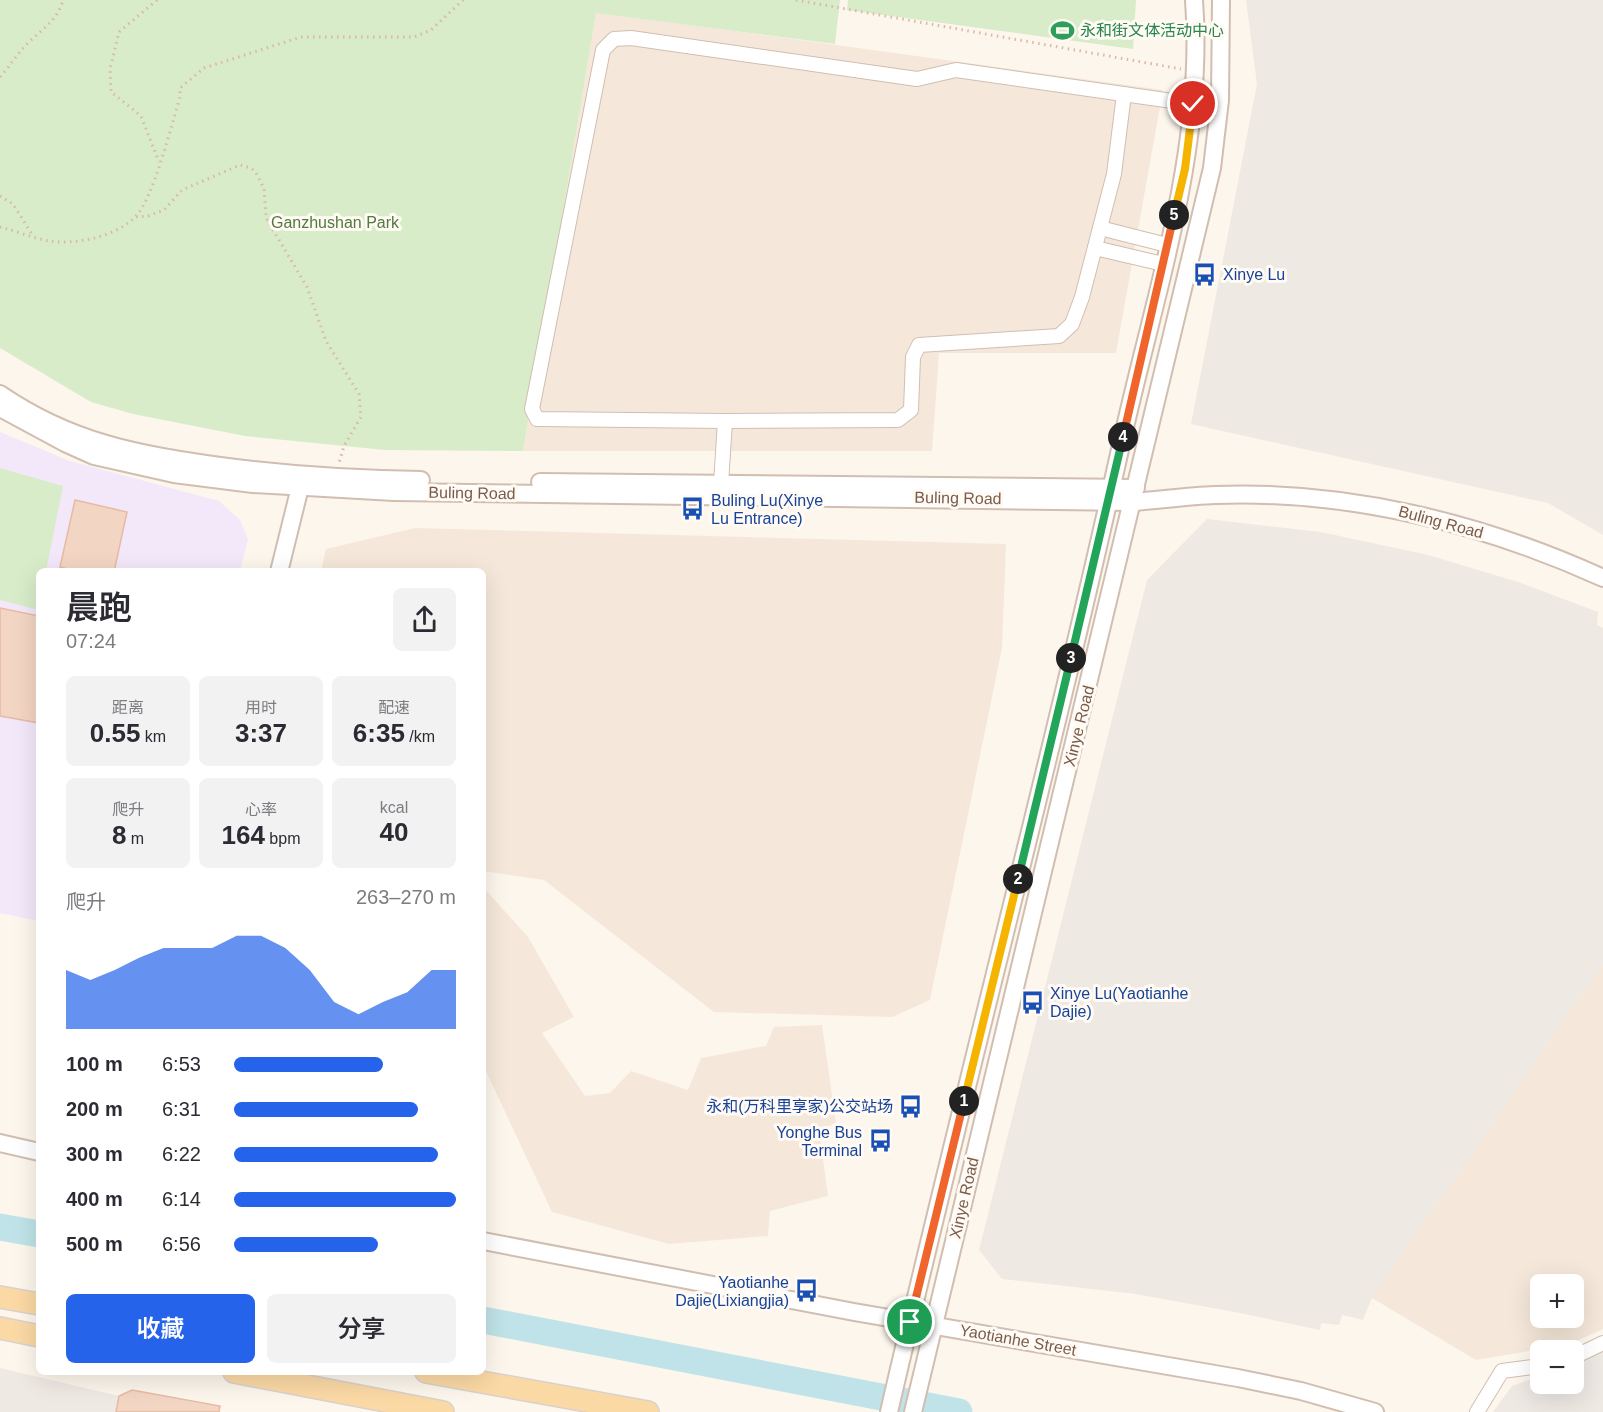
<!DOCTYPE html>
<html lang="zh">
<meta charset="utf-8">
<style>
:root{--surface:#fff;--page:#f2f2f3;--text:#2b2b33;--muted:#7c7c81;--accent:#2563eb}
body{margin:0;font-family:Helvetica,"Noto Sans SC",sans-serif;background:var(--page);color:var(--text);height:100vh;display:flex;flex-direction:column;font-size:22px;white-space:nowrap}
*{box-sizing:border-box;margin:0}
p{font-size:20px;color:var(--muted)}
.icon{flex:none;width:33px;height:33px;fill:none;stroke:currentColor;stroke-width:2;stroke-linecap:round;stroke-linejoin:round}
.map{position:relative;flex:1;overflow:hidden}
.sheet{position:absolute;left:36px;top:568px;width:450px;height:807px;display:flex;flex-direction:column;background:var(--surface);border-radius:9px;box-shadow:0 6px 24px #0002}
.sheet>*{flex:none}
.buttons{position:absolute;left:1530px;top:1274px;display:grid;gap:12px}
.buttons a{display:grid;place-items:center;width:54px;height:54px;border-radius:9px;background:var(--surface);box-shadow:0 6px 24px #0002;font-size:30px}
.pin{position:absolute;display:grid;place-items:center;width:51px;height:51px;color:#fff;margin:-26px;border:3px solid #fff;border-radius:50%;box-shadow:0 2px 6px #0007}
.km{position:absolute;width:30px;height:30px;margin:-15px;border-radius:50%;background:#222;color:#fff;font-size:16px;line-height:30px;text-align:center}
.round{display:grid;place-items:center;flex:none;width:63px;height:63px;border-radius:9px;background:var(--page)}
.summary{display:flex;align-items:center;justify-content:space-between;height:102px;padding:0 30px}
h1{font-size:33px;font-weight:600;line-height:45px}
.stats{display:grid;grid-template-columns:repeat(3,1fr);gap:9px;height:102px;padding:6px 30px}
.stats div{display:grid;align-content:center;border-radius:9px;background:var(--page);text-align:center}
.stats b{font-size:26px;font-weight:600}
.stats small{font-size:16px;font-weight:400}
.stats p{font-size:16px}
.chart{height:168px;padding:12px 30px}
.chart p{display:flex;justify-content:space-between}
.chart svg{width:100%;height:108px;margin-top:6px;fill:var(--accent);opacity:.7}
.primary-button{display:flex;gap:12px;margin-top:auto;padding:12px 30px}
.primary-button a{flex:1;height:69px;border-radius:9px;background:var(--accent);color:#fff;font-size:24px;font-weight:600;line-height:69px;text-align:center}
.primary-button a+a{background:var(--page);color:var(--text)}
ul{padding:0 30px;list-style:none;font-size:20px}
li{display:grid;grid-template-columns:96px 72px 1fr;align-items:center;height:45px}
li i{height:15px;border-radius:8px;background:var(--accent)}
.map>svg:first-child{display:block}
.residential{fill:#f5e8da;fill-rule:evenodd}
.industrial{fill:#efe9e4}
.education{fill:#f3e8fa}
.green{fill:#d8ecc9}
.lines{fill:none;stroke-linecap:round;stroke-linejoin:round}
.river{stroke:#bfe3e8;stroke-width:27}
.building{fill:#f3d5c3;stroke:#e6bba3;stroke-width:1.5}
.minor-casing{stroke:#d1beb0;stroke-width:16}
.tertiary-casing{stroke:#d1beb0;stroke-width:20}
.primary-casing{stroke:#dad1cd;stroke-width:24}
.path{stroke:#d9b8a5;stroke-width:3;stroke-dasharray:1.5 4.5;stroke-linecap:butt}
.minor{stroke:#fff;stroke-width:14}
.tertiary{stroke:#fff;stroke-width:16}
.primary{stroke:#fbd9a5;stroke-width:21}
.split-1-casing{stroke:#fff;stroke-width:12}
.split-2-casing{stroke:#fff;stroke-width:12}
.split-3-casing{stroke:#fff;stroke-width:12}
.split-4-casing{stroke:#fff;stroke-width:12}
.split-5-casing{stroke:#fff;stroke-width:12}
.split-6-casing{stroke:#fff;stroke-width:12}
.split-1{stroke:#f0652b;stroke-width:8}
.split-2{stroke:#f5b400;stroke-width:8}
.split-3{stroke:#22a559;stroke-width:8}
.split-4{stroke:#22a559;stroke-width:8}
.split-5{stroke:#f0652b;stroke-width:8}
.split-6{stroke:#f5b400;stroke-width:8}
.labels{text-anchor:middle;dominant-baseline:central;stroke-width:6;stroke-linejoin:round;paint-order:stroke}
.leisure-label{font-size:16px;fill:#27864d;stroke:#fffaf3;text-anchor:start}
.park-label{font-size:16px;fill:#537a41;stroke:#fffaf3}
.transit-label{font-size:16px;fill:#164399;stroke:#fffaf3;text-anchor:start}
.street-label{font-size:16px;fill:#7a5c4d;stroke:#fffaf3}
</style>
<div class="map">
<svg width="1603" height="1412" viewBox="0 0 1603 1412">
<rect width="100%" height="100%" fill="#fdf6ec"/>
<!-- residential -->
<g class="residential">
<path d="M596,12L1163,90L1116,353H939L932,451H523Z"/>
<path d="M415,528L1006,544L1002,648L930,1000L892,1017L714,1012L544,880L483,871V572L321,571L326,549Z"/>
<path d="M483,887L528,937L574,1017L542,1033L585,1096L610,1093L631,1071L688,1090L701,1058L766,1046L774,1027L822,1025L836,1123L819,1130L828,1196L770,1211L768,1236L669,1244L552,1212L483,1065Z"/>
<path d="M1603,964V1329L1570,1344L1476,1360L1372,1298ZM1540,1284H1574V1317H1540Z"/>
</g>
<!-- industrial -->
<g class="industrial">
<path d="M1246,0H1603V535L1548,503L1191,424L1257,84Z"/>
<path d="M1207,519L1321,532L1428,555L1515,581L1598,612L1597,625L1603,628V964L1372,1298L1363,1320L1342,1315L1339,1325L1321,1323L1320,1330L1240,1313L1136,1294L1002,1279L979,1250L1147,580Z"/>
<path d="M1603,1352V1412H1493L1512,1386L1540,1376V1383H1574V1364Z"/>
<path d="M0,1368L119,1396L116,1412H0Z"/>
</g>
<!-- education -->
<path class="education" d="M0,432L70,461L219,501L240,520L248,539L240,571L39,572V921L0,913Z"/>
<!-- green -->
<g class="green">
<path d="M0,0H840L835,44L596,13L523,451L385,450L245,436L133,414L91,402L0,348Z"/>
<path d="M848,0H1136L1133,49L847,10Z"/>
<path d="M0,468L63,486L46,571L39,572V610L0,600Z"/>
</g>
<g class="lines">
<!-- river -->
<g class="river">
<path d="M0,1227L39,1234"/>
<path d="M483,1320L959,1412"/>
</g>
</g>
<!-- building -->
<g class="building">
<path d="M75,500L127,512L114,572H79L60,567Z"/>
<path d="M0,608L39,616V723L0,716Z"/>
<path d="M132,1390L220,1406L219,1412H116L119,1396Z"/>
</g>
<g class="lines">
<defs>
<g id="minor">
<path d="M1100,228L1167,245"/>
<path d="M1095,248L1163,264"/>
<path d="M725,421L898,420L911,410L913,357L919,345L1059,336L1072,324L1082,297L1114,174L1124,94"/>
<path d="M721,484L725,421L537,419L532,409L603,50L614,39L631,38L917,79L956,70L1193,104"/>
<path d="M1574,1357L1603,1343"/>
<path d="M1477,1412L1502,1371L1540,1366"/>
</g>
<g id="tertiary">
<path d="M0,394C72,443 137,454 220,466C287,475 354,479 421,480"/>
<path d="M0,408L65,443L94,456L174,474L253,484L394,492L1133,502C1160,500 1188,496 1215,495C1348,490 1482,523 1603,578"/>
<path d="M540,482L1136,488"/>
<path d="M279,572L302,479"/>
<path d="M0,1143L39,1152"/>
<path d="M483,1241L854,1312L1238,1378L1301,1391L1375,1412"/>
<path d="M889,1412C964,1086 1051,763 1123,436C1155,293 1205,148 1194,0"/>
<path d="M913,1412L1212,168L1220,100L1221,0"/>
</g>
<g id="primary">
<path d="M0,1297L39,1304"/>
<path d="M0,1328L39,1336"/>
<path d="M234,1372L443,1412"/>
<path d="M426,1372L648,1412"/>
</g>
</defs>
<!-- minor casing -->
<use href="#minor" class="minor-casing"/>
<!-- tertiary casing -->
<use href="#tertiary" class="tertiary-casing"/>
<!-- primary casing -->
<use href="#primary" class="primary-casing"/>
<!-- path -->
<g class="path">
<path d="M157,0L119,32L110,69L111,92L141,116L159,162"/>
<path d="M796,0L1181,69"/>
<path d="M0,77C10,66 17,54 27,44C41,30 58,20 63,0"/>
<path d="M0,196L13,204L33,236"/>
<path d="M136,217L148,216L164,210L182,190L240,165L251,168L256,173L264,188L266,218L307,287L326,341L359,394L361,417L344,446L339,463"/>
<path d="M0,227C16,231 33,238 49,241C76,245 115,237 135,217C153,200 172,123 180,97V88L204,68L301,37H414L431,30L463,0"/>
</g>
<!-- minor -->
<use href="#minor" class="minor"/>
<!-- tertiary -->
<use href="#tertiary" class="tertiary"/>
<!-- primary -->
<use href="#primary" class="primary"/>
</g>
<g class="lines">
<defs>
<path id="split-1" d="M910,1322L964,1101"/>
<path id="split-2" d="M964,1101L1018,879"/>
<path id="split-3" d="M1018,879L1071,658"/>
<path id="split-4" d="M1071,658L1123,437"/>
<path id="split-5" d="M1123,437L1174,215"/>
<path id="split-6" d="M1174,215L1185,169L1193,104"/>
</defs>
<!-- split-1 casing -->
<use href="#split-1" class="split-1-casing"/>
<!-- split-2 casing -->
<use href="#split-2" class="split-2-casing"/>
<!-- split-3 casing -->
<use href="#split-3" class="split-3-casing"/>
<!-- split-4 casing -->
<use href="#split-4" class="split-4-casing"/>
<!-- split-5 casing -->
<use href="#split-5" class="split-5-casing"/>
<!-- split-6 casing -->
<use href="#split-6" class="split-6-casing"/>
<!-- split-1 -->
<use href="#split-1" class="split-1"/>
<!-- split-2 -->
<use href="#split-2" class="split-2"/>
<!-- split-3 -->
<use href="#split-3" class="split-3"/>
<!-- split-4 -->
<use href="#split-4" class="split-4"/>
<!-- split-5 -->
<use href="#split-5" class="split-5"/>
<!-- split-6 -->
<use href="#split-6" class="split-6"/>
</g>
<!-- icons -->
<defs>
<symbol id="stadium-bare" viewBox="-9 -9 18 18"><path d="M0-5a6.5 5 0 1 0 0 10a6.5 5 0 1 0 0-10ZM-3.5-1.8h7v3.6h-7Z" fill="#2e9e5b" stroke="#fffaf3" stroke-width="2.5" paint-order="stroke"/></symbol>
<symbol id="bus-bare" viewBox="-9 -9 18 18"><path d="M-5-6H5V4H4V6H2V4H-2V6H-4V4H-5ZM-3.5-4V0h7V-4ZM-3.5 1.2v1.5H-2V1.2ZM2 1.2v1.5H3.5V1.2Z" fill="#1a4fb4" stroke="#fffaf3" stroke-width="2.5" paint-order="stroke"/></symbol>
</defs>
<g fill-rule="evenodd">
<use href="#stadium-bare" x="1046" y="14" width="33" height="33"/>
<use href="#bus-bare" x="1188" y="258" width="33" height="33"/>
<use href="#bus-bare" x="676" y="492" width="33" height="33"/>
<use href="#bus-bare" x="1016" y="986" width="33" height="33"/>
<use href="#bus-bare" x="894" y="1090" width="33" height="33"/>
<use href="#bus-bare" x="864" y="1124" width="33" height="33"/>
<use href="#bus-bare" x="790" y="1274" width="33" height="33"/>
</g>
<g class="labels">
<!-- leisure labels -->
<g class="leisure-label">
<text x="1080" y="30">永和街文体活动中心</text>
</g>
<!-- park labels -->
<g class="park-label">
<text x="335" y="222">Ganzhushan Park</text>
</g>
<!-- transit labels -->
<g class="transit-label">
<text x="1223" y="274">Xinye Lu</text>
<text x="711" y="500">Buling Lu(Xinye<tspan x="711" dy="18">Lu Entrance)</tspan></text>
<text x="1050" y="993">Xinye Lu(Yaotianhe<tspan x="1050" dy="18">Dajie)</tspan></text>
<text x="893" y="1106" text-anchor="end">永和(万科里享家)公交站场</text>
<text x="862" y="1132" text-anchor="end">Yonghe Bus<tspan x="862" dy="18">Terminal</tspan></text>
<text x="789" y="1282" text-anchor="end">Yaotianhe<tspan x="789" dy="18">Dajie(Lixiangjia)</tspan></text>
</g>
<!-- street labels -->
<g class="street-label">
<text transform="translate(472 493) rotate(1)">Buling Road</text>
<text transform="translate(958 498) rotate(1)">Buling Road</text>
<text transform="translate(1441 522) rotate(15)">Buling Road</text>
<text transform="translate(1079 726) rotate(-76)">Xinye Road</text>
<text transform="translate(964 1198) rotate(-77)">Xinye Road</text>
<text transform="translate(1018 1340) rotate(10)">Yaotianhe Street</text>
</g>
</g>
</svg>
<div class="buttons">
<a>+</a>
<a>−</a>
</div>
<div class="pin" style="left:910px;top:1322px;background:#1e9e55"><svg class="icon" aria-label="arrive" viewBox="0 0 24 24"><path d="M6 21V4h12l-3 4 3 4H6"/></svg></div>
<div class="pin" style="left:1193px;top:104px;background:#d93025"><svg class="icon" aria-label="check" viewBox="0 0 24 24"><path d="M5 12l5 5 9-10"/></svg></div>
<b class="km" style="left:964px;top:1101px">1</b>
<b class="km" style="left:1018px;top:879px">2</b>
<b class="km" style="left:1071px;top:658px">3</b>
<b class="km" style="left:1123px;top:437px">4</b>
<b class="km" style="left:1174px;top:215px">5</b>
<section class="sheet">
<div class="summary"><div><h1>晨跑</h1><p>07:24</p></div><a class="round"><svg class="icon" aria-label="share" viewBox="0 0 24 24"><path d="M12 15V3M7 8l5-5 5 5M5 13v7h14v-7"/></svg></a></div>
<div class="stats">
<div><p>距离</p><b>0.55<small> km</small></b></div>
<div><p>用时</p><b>3:37</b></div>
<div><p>配速</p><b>6:35<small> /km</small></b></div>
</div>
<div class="stats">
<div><p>爬升</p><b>8<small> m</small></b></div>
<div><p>心率</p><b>164<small> bpm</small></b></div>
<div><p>kcal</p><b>40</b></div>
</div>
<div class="chart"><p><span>爬升</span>263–270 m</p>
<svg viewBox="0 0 160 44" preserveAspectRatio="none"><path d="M0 44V20L10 24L20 20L30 15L40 11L50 11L60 11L70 6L80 6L90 11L100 20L110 33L120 38L130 33L140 29L150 20L160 20V44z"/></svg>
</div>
<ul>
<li><b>100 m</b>6:53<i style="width:67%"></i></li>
<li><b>200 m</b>6:31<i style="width:83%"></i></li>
<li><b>300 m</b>6:22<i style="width:92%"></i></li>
<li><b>400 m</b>6:14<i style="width:100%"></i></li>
<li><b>500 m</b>6:56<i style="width:65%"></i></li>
</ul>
<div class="primary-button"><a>收藏</a><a>分享</a></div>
</section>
</div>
